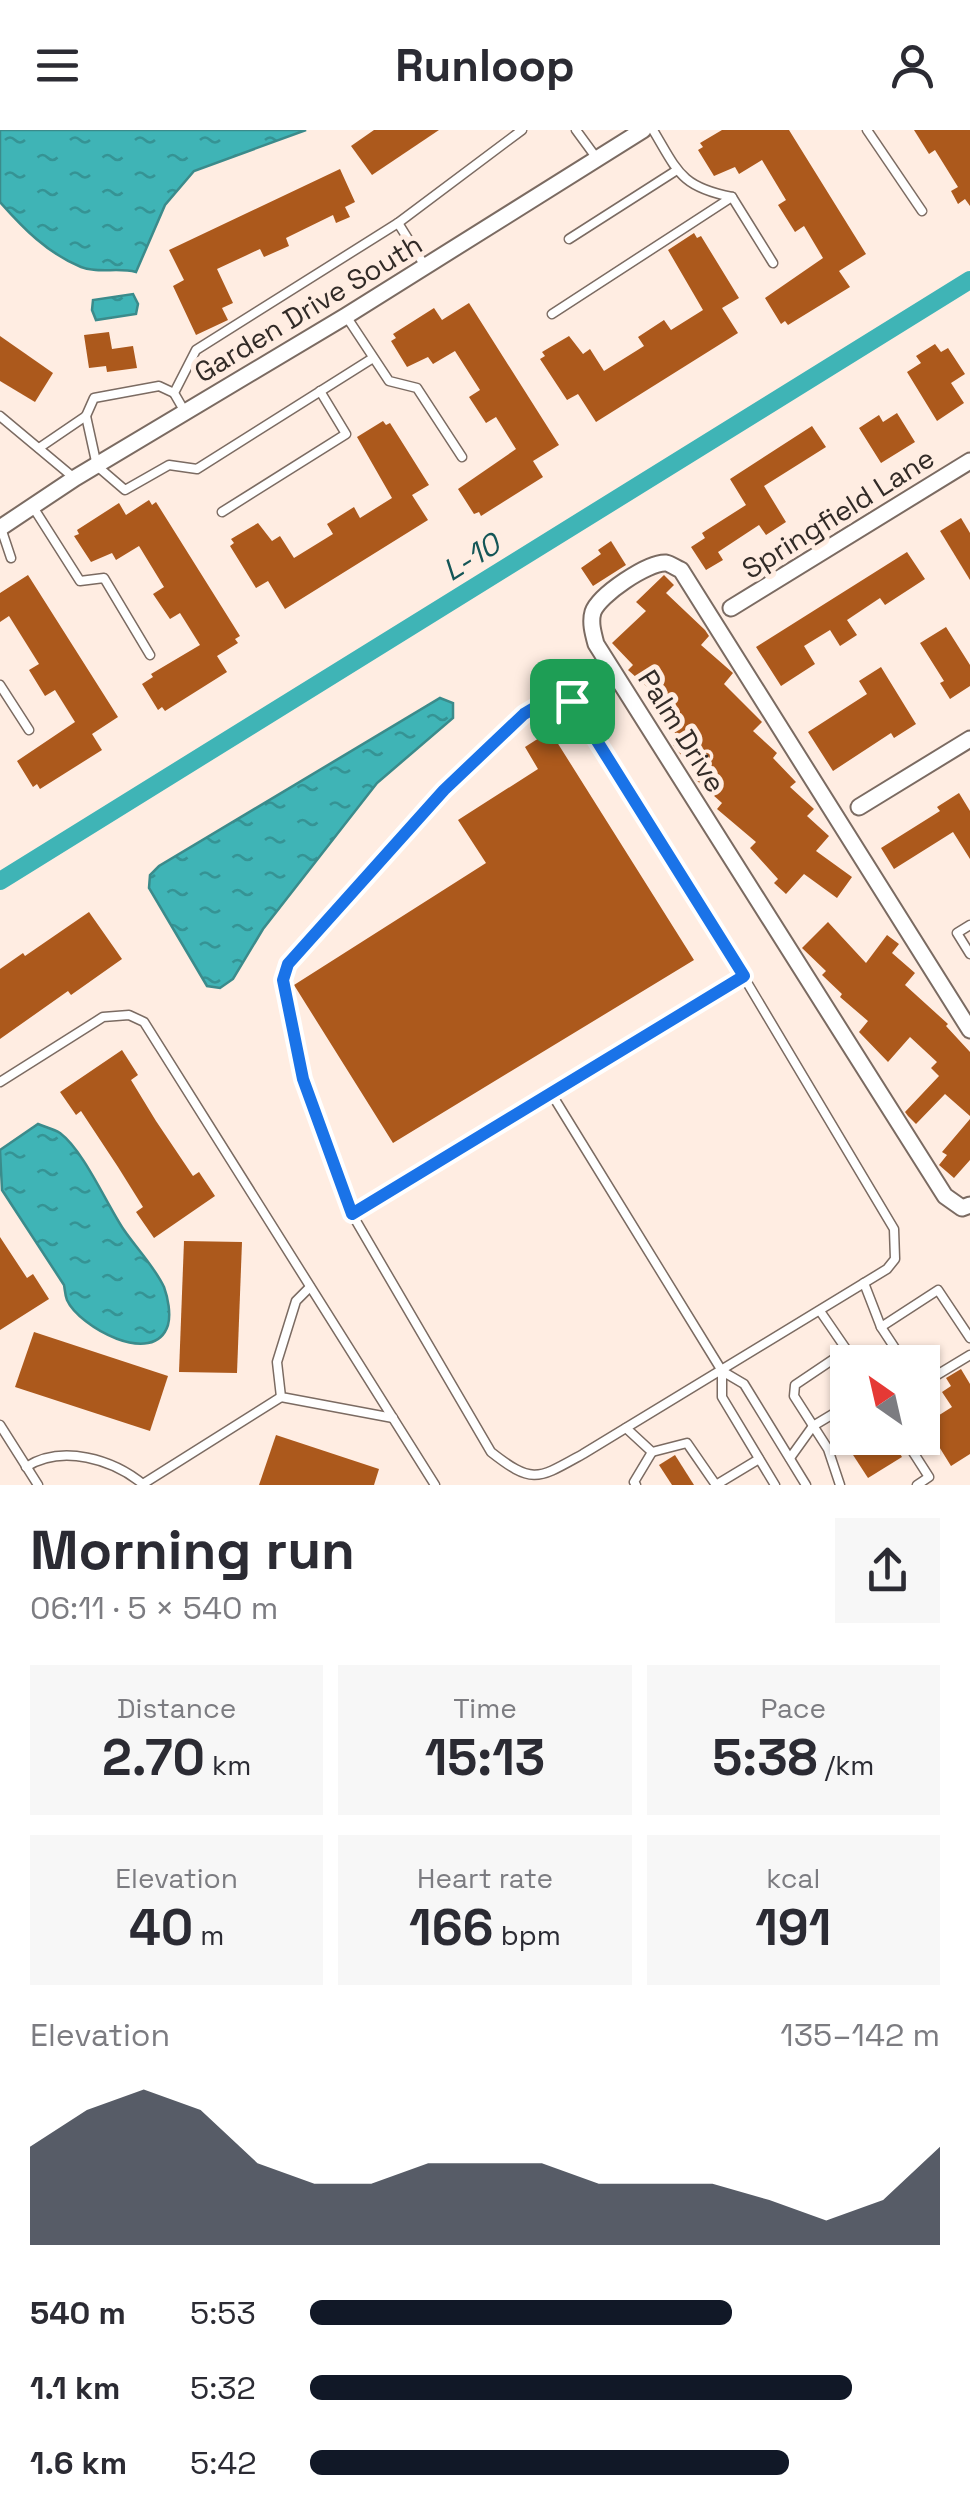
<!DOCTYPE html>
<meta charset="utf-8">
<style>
:root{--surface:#fff;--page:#f7f7f7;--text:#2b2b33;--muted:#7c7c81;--accent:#111827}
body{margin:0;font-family:"Space Grotesk",sans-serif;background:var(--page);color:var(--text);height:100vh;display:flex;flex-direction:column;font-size:38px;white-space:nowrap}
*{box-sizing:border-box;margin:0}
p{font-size:32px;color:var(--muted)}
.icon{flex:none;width:55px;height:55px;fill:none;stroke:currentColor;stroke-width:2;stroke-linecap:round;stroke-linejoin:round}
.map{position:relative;height:1355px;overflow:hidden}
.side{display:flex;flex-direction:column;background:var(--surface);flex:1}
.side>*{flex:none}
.needle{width:65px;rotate:326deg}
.controls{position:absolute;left:830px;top:1215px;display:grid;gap:20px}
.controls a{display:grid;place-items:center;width:110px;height:110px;border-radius:0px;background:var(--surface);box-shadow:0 2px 8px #0004;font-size:50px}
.pin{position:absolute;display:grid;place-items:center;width:85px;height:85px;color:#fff;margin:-42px;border-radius:20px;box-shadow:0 5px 15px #0006}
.round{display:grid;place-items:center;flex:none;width:105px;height:105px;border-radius:0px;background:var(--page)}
.headline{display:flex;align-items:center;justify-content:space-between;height:170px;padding:0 30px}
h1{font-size:55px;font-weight:700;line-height:75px}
.stats{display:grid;grid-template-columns:repeat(3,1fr);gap:15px;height:170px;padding:10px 30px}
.stats div{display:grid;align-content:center;border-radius:0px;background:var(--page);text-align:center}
.stats b{font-size:50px;font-weight:700}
.stats small{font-size:28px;font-weight:400}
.stats p{font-size:28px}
.chart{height:280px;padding:20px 30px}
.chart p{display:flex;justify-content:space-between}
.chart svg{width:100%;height:180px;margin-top:10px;fill:var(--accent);opacity:.7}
ul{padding:0 30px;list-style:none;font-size:32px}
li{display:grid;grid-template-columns:160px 120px 1fr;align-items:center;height:75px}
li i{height:25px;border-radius:12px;background:var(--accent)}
header{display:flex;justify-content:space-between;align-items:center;height:130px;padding:0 30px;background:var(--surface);font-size:45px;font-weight:700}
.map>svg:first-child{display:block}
.water{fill:url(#water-ripples);stroke:#3b8b8b;stroke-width:2.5}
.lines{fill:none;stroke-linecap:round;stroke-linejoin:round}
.canal{stroke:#3fb4b6;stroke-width:18}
.building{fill:#ac591c}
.service-casing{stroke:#7b6b62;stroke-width:11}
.minor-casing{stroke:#7b6b62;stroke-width:19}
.service{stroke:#fff;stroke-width:8}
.minor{stroke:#fff;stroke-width:15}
.route-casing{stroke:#fff;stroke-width:20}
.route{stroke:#1a73e8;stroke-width:12}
.labels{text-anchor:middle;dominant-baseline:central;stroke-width:10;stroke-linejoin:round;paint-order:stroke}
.street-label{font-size:28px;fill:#322b27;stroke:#ffede2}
.water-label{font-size:30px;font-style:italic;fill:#145657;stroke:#ffede2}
</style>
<header><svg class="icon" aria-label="menu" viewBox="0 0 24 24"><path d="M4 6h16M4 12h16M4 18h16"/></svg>Runloop<svg class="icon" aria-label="person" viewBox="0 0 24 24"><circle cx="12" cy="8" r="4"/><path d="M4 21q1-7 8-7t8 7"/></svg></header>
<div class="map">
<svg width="970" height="1355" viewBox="0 0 970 1355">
<defs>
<pattern id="water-ripples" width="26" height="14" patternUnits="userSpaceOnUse" patternTransform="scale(2.5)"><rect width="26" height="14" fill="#3fb4b6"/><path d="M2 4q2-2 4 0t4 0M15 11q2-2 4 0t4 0" fill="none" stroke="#359394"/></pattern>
</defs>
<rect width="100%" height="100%" fill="#ffede2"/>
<!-- water -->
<g class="water">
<path d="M0,0H306L194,41L165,75L136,142C117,137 99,144 81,137C47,123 23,98 0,72Z"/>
<path d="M133,164L138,174L136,184L96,190L92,180L93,170Z"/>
<path d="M440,568L453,573V588L377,653L263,799L233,849L220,858L207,856L149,758L150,745L159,736Z"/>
<path d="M38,994C45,997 54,999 60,1003C84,1021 107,1075 124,1100C137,1119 154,1136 164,1157C168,1168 171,1184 168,1195C154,1238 79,1197 67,1170C65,1165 65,1160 64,1155L2,1060L0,1020Z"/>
</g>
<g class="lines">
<!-- canal -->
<path class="canal" d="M0,751L970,150"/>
</g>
<!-- building -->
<g class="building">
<path d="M374,0H439L372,45L351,16Z"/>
<path d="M722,0H789L866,124L839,141L850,157L788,195L785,191L781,194L765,168L823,128L804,96L795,102L778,75L786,70L762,30L739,44L735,37L714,46L698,20L703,17L700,13Z"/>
<path d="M914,0H970V76L965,69L958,74L951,61L958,57L935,20L929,24Z"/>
<path d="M340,39L355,72L345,77L350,87L336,93L333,85L286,108L289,116L264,127L260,119L217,139L233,173L222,178L228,190L196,205L173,156L184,150L169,120Z"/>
<path d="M694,103L697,108L701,106L739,168L722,178L738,203L596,292L578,264L567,270L540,229L545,226L542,222L569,206L583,224L590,219L604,241L644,216L638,207L664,190L671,200L703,180L668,120Z"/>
<path d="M469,173L559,315L533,331L543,347L481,386L479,382L474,384L458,359L516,319L496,287L486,293L469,267L480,260L455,221L433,234L428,227L407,237L391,211L396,208L393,204L434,178L442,190Z"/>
<path d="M109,202L112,219L133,216L137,238L107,242L106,236L89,238L84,205Z"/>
<path d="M0,206L53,243L35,272L0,251Z"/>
<path d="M935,214L941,222L948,218L965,244L951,253L964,273L937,291L907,242L921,233L916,226Z"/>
<path d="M897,283L915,312L881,333L859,298L879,285L883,292Z"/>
<path d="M383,291L386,295L390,293L429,355L412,365L428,390L285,479L268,451L256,458L230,416L234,413L231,409L258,393L272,411L280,406L294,428L333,404L327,394L354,377L360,388L392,368L357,307Z"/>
<path d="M812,296L826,317L764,356L786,392L766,405L759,395L718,422L723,430L706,440L691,417L705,408L702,403L746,375L730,349Z"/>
<path d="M149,370L152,375L156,372L240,506L235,509L238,513L217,526L227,542L165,581L162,577L158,580L142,554L153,547L151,544L200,515L180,483L170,489L153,464L164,457L139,416L116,430L112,423L91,432L74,406L79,404L77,400L119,373L126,385Z"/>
<path d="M961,388L970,403V450L940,401Z"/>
<path d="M611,411L626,435L593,456L581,438L601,424L598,420Z"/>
<path d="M907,422L925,449L885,475L880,468L847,490L857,505L840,516L830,500L804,516L815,534L781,556L756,517Z"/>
<path d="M28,445L118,587L92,604L102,620L40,659L37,654L33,657L17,631L75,592L55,560L45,566L29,540L39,534L9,486L0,492V463Z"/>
<path d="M664,445L674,455L666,463L705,500L709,506L701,515L733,543L724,554L762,592L753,601L777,623L773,628L796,652L790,657L814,679L807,686L829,706L816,721L852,747L837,768L804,744L786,764L774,753L778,749L750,718L756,712L717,679L722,673L695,649L692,644L694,641L673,615L680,608L664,592L670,586L652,570L656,565L628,540L633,535L612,513L646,481L636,472Z"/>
<path d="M946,497L970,535V556L950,569L940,553L944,551L920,513Z"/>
<path d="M881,537L916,594L894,608L891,603L833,641L808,602L867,564L859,551Z"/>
<path d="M550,601L694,830L393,1013L294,855L486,733L458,690L538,639L525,617Z"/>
<path d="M959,663L970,681V729L953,702L894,739L881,718L940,681L937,677Z"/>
<path d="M89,782L122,829L71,865L68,861L0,909V839L23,823L25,826Z"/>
<path d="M828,792L866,833L887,805L899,814L892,823L915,843L905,855L948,894L946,896L970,922V986L945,964L916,994L908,986L905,982L939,946L931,938L937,932L910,907L888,932L859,902L868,891L840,867L842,864L822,845L826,841L802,818Z"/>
<path d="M122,920L138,945L131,950L156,991L193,1046L199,1042L215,1066L154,1108L136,1082L143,1077L118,1037L81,981L76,985L60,962Z"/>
<path d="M970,989V1030L954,1048L939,1035L947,1025L942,1022Z"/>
<path d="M0,1107L27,1148L33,1144L49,1169L0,1200Z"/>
<path d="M184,1111L242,1112L237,1243L179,1242Z"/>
<path d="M34,1202L168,1246L150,1301L15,1257Z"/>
<path d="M961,1239L970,1254V1324L951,1336L925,1294L952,1277L942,1262L951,1256L946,1248Z"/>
<path d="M276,1305L379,1339L374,1355H259Z"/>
<path d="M842,1308H890L902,1327L868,1348Z"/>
<path d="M675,1325L694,1355H672L659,1335Z"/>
</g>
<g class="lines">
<defs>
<g id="service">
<path d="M576,0L598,30"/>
<path d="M653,0C678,42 681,57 732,67L773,133"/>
<path d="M867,0L922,81"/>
<path d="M398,93L425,136"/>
<path d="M569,109L677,40"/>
<path d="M552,184L732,67"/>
<path d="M346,186L389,251L417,258L462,327"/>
<path d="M185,282L174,263L196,220L398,93L522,0"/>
<path d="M0,286L73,347"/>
<path d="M86,286L97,336L125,360L169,335L197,339L373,228"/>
<path d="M39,318L86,286L94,268L159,256L174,263"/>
<path d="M33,377L80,451L104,448L150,525"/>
<path d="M222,382L346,304L320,261"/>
<path d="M1,398L11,428"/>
<path d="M0,555L29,600"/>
<path d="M556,565L572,571L711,792L894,1099L895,1129L887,1139L583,1324C538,1349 533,1355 491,1322L345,1072L303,949L283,851L288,834L444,660L525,584Z"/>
<path d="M970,795L957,803L970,824"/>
<path d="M0,952L103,887L129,885L144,892L435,1355"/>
<path d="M551,963L722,1241L744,1254L806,1355"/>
<path d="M352,1084L744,846"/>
<path d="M864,1153L881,1197L904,1232"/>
<path d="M310,1157L296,1171L277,1232L281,1267L393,1288"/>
<path d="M820,1181L855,1232"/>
<path d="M881,1197L938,1160L970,1208"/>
<path d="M722,1241V1267L775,1355"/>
<path d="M922,1254L970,1225"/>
<path d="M0,1295L38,1355"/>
<path d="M626,1298L652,1322L687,1313L716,1355"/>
<path d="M904,1308L929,1347L917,1355"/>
<path d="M790,1328L813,1296L848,1275"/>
<path d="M26,1337C62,1314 113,1329 144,1355"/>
<path d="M143,1354L281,1267"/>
<path d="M636,1355L634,1352L652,1322"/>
<path d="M716,1355L759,1329"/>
<path d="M840,1355L828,1319L794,1266L795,1255L847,1220"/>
</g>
<g id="minor">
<path d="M0,398L75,348L346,186L643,0"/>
<path d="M731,478L970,331"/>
<path d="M859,677L970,609"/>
<path d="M970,900L681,440C676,438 671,434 666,433C648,432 599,465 593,482C590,492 593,503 596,514L945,1066L962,1078L970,1075"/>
</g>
</defs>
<!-- service casing -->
<use href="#service" class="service-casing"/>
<!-- minor casing -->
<use href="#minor" class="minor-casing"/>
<!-- service -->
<use href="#service" class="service"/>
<!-- minor -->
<use href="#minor" class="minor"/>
</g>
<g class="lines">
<defs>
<path id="route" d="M556,565L572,571L744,846L352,1084L303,949L283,850L288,834L444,660L524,584Z"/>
</defs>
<!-- route casing -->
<use href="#route" class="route-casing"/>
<!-- route -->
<use href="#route" class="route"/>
</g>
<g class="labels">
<!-- street labels -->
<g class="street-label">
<text transform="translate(308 178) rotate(-31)">Garden Drive South</text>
<text transform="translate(838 383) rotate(-32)">Springfield Lane</text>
<text transform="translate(682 601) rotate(58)">Palm Drive</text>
</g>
<!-- water labels -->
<g class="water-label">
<text transform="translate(471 427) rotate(-32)">L-10</text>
</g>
</g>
</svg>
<div class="controls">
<a><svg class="needle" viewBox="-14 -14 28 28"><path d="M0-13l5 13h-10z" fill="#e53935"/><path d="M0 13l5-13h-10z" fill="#7c7c81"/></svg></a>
</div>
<div class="pin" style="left:572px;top:571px;background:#1e9e55"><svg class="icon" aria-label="arrive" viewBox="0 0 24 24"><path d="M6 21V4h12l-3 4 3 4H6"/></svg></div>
</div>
<section class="side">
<div class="headline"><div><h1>Morning run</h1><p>06:11 · 5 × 540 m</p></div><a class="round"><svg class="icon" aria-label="share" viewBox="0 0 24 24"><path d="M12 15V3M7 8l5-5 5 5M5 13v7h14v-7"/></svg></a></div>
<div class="stats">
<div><p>Distance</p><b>2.70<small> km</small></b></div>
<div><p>Time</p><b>15:13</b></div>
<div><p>Pace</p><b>5:38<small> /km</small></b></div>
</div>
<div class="stats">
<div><p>Elevation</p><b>40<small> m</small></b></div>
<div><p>Heart rate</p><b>166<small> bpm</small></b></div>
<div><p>kcal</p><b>191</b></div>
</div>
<div class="chart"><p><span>Elevation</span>135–142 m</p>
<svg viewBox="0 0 160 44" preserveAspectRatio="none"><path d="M0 44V20L10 11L20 6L30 11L40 24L50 29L60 29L70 24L80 24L90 24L100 29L110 29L120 29L130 33L140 38L150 33L160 20V44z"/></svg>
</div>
<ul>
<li><b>540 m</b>5:53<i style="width:67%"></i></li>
<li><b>1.1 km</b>5:32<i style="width:86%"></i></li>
<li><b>1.6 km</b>5:42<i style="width:76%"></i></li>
</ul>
</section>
